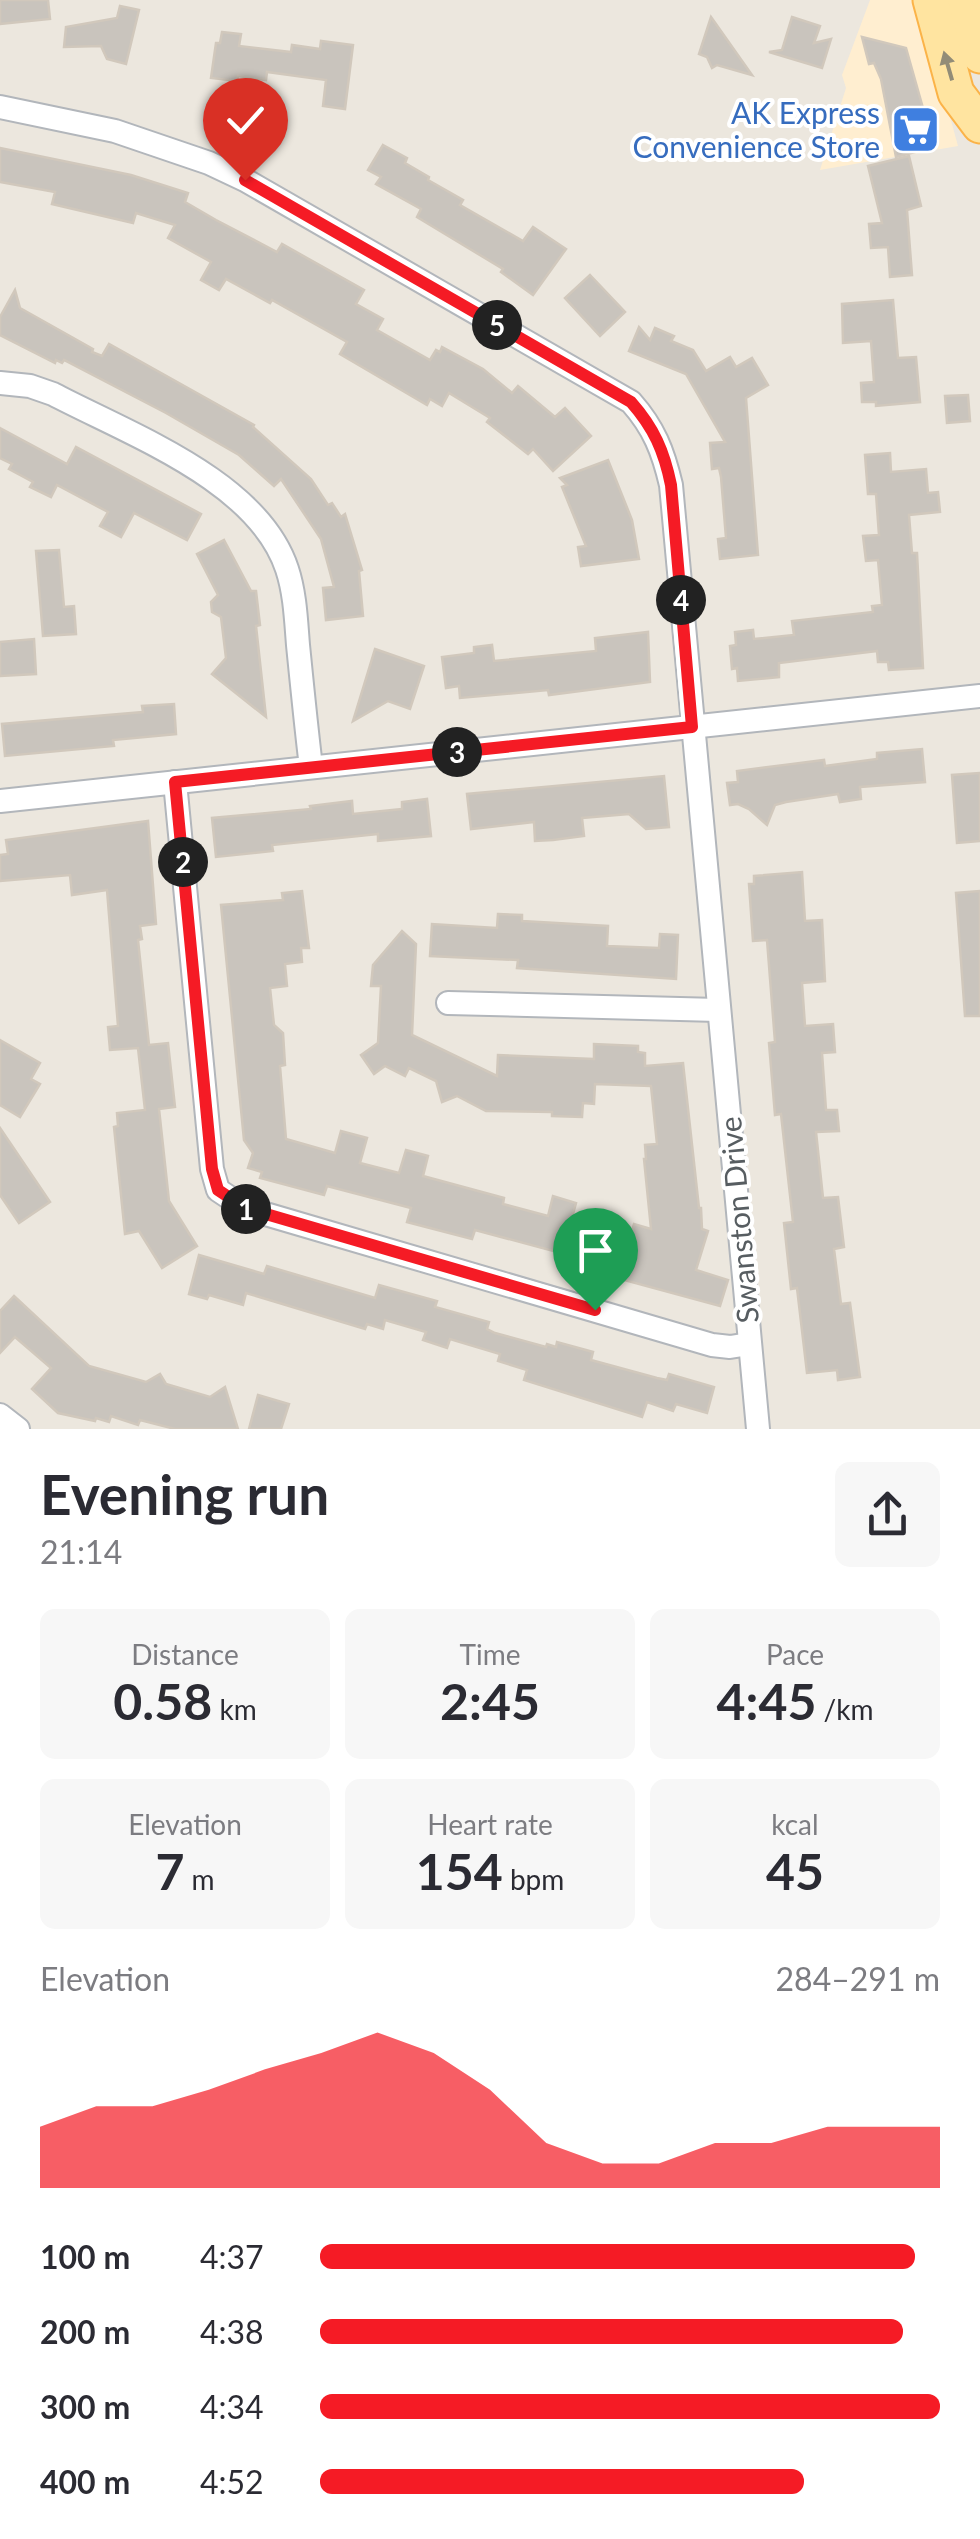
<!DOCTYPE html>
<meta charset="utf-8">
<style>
:root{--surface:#fff;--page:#f7f7f7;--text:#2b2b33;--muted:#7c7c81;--accent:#f51b25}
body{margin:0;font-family:Lato,sans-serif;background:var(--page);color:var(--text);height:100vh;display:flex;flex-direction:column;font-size:38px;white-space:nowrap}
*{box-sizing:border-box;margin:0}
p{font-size:32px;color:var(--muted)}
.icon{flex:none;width:55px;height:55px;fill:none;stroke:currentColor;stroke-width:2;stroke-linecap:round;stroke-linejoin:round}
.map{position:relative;height:1429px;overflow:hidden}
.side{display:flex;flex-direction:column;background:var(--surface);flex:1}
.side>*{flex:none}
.pin{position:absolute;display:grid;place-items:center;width:85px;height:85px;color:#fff;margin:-102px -42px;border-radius:50% 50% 50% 0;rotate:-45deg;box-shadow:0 0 10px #0007}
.pin .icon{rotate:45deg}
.km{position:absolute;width:50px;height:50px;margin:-25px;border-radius:50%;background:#222;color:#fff;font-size:28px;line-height:50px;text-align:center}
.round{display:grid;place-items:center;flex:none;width:105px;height:105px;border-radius:15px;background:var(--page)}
.head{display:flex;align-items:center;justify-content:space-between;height:170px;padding:0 40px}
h1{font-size:55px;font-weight:700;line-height:75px}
.metrics{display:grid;grid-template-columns:repeat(3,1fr);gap:15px;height:170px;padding:10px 40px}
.metrics div{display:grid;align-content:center;border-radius:15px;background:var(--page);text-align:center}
.metrics b{font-size:50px;font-weight:700}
.metrics small{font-size:28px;font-weight:400}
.metrics p{font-size:28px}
.chart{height:280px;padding:20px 40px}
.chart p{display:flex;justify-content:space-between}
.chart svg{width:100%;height:180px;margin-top:10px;fill:var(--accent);opacity:.7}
ul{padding:0 40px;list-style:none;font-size:32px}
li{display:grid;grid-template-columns:160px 120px 1fr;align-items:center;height:75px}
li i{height:25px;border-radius:12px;background:var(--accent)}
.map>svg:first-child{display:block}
.commercial{fill:#ffeed0}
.building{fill:#c9c4bd;stroke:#d1c8bc;stroke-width:2.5}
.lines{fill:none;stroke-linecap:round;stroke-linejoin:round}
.street-casing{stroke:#b2b6bb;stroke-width:26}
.primary-casing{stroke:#fbb348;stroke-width:39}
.street{stroke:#fff;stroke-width:22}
.primary{stroke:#ffe4a0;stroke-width:35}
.oneway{fill:#928c77}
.route-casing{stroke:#fff;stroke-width:20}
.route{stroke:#f51b25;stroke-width:12}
.labels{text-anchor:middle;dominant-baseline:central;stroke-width:8;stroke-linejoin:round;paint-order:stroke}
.shop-label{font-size:30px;fill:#366cbe;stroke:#fff;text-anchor:end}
.street-label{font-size:30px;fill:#575d61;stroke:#fff}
</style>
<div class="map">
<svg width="980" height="1429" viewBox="0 0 980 1429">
<rect width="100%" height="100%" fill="#ece7de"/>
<!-- commercial -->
<path class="commercial" d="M870,0H918L958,146L820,170L846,88L842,75Z"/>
<!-- building -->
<g class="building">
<path d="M0,0H48L50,19L0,24Z"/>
<path d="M120,6L139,10L126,64L107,59L101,46L64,47L66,27L117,18Z"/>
<path d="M711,17L752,75L717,65L712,68L707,57L699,54Z"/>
<path d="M792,17L820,26L814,43L831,39L822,68L769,52L782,50Z"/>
<path d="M222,32L241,34L239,46L291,52L292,45L320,49L321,41L353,45L345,109L323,106L326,80L267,72L266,80L238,76L237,81L211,78L216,43H220Z"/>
<path d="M862,37L906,48L934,147L896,157L881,79L874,63L869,64Z"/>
<path d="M383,145L407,158L405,163L429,177L428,180L463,200L460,205L523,241L533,227L566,249L533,295L501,272L503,269L417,217L421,209L376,184L381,177L368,170Z"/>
<path d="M0,148L131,175L188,193L185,202L216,220L277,252L282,244L364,290L356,304L383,319L377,330L430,360L436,350L440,352L442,347L483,369L512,393L518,386L555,417L565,408L591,436L553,471L533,449L528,454L487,422L490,418L449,393L442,406L430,399L427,405L340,354L347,342L272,300L270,303L226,279L219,290L201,280L211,262L168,238L175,225L136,213L133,223L52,204L55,192L0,182Z"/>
<path d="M909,156L921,206L907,210L912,275L890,277L888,247L871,248L869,224L882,223L868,166Z"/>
<path d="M590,275L625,312L600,336L565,298Z"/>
<path d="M15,290L20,308L93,349L92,352L102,356L109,344L254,425L253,427L311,479L328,505L332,503L341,517L345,514L362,570L359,571L363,616L326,620L323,588L334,587L321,539L281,479L274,486L239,455L166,413L64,360L62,363L56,360L55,363L0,335V317Z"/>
<path d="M893,300L898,358L916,357L920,402L876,406V402H862L861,383L874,382L871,341L843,343L842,304Z"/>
<path d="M639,327L650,340L655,328L674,336L671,341L693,350L706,371L730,357L736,367L752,358L768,385L746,398L758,555L720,559L718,539L726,538L721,477L719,468L712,469L710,443L725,442L686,374L629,351Z"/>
<path d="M968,395L970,421L947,423L945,396Z"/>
<path d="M0,428L67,464L76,447L201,514L187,540L134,513L121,537L100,526L108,512L57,485L51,497L30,487L33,482L9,469L12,464L0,458Z"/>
<path d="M890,453L891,472L926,469L928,493L938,492L940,512L909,515L912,553H917L923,668L889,670L888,662H878L877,651L779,663V677L738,681L737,668L732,669L730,646L736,645L735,632L753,630L754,639L794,635L792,621L873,612L872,606L882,605L878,560L866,561L863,536L879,535L876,494H868L865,455Z"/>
<path d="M608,460L632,520L639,559L581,566L578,547L586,546L562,487L567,485L560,478Z"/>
<path d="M224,540L251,591H256L260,625L256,626L266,717L212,674L226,658L221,617L212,612L211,602L218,595L197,554Z"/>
<path d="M59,550L64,607L74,606L76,634L43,636L36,551Z"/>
<path d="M648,632L650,682L549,695L548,690L460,698L459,686L446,688L442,657L474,653V647L492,645L494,661L596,651L595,638Z"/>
<path d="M34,639L36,674L0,676V642Z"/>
<path d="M375,649L424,666L410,709L388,701L353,721Z"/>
<path d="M174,704L176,734L113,740L114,746L5,756L2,724L143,712L142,706Z"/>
<path d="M922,749L925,782L860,787L861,799L840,802L838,794L786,802L775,805L767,825L749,809L738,804L730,805L727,783L738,782L737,771L824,760L825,766L877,759V753Z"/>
<path d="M980,773V841L957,843L952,775Z"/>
<path d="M664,776L669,827L646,829L629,814L582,818L584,836L553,840L535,841L534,822L471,829L467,794Z"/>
<path d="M427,799L431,836L378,841V834L272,845L273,851L216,857L212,818L311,809L310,806L352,801L353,814L402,809V802Z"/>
<path d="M148,821L156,924L140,926L142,939L138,940L149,1045L168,1043L175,1107L159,1109L169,1201L197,1246L162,1268L139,1231L125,1234L114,1127L118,1126L117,1113L145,1110L138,1048L110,1050L108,1027L118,1026L107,890L72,895L70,875L0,881V855L8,854L6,840Z"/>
<path d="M802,872L805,921L822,920L825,981L802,983L805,1026L833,1024L835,1052L822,1053L826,1110H837L839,1131L816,1132L823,1198L838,1197L844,1247L834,1249L841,1304L850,1303L860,1377L838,1380L837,1370L807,1373L797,1288L791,1289L784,1223L793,1222L781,1114L775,1115L769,1043L775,1042L767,940L753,941L749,884H754V876Z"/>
<path d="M302,891L309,948H301L302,962L285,964L287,986L270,988L274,1025L283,1033L285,1065L280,1066L286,1139L335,1153L341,1131L367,1138L360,1163L399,1173L406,1150L428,1156L423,1176L504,1198L503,1204L548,1216L553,1196L576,1203L568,1232L627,1248L634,1224L651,1229L644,1159H646L645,1145L657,1144L651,1086L595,1084L594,1104L583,1103L582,1117L552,1116V1112L486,1111L457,1096L442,1102L436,1081L409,1068L405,1076L385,1066L374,1074L361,1055L378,1043L381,986H371L373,965L402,931L416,944L412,1035L497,1076L498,1055L594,1059V1044L638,1046V1052L645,1053V1066L683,1063L699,1208H701L702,1229L708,1231L696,1270L728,1280L720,1306L558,1262L561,1253L475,1230L472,1239L407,1222L411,1208L327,1186L324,1195L260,1178L262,1172L248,1168L253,1153L244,1140L221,905L283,900L282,893Z"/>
<path d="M980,891V1016H965L956,893Z"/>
<path d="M498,914L522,915V921L608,926L607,946L659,948L660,934L678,935L676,979L517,968L518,960L430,956L432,924L497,928Z"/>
<path d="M0,1040L40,1063L31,1079L40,1084L20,1117L0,1105Z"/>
<path d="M0,1128L50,1202L19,1223L0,1195Z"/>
<path d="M199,1255L264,1274L267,1266L375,1298L379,1285L437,1301L435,1307L489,1322L487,1329L495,1333L546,1347L547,1344L556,1347L557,1342L593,1352L591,1360L657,1378L667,1380L669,1374L714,1387L707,1413L676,1404L673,1411L647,1402L642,1417L524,1380L527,1370L498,1361L500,1354L450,1339L447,1348L423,1340L426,1332L385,1320L383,1329L367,1324L365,1329L246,1293L243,1305L209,1295L207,1299L189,1294Z"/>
<path d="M14,1296L89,1366L146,1382L160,1374L166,1384L210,1397L225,1387L238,1429H175L140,1420L138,1425L111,1416L109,1422L96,1418L95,1421L58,1413L32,1389L51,1368L15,1337L0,1353V1311Z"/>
<path d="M258,1395L289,1404L281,1429H249Z"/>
</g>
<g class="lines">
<defs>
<g id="street">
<path d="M0,107L115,131L209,163L245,180L631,402C654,428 663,451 671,485L758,1429"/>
<path d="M0,383L30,386L53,394C131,435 258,481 287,569C295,593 296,620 298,645C302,685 306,726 311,767"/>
<path d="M175,782L212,1169L218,1190L245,1208L712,1345L730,1347L749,1344"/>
<path d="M0,801L980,696"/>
<path d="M448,1003L718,1010"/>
<path d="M0,1415L18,1429"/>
</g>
<g id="primary">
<path d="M931,0L956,93L980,125"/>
<path d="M966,0L980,55"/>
</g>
</defs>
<!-- street casing -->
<use href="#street" class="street-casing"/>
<!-- primary casing -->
<use href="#primary" class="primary-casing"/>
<!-- street -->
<use href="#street" class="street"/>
<!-- primary -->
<use href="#primary" class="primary"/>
</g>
<!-- one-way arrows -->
<defs><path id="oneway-solid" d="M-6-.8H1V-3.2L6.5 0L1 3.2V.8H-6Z" transform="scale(2.5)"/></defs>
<use class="oneway" href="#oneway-solid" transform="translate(948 66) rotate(-106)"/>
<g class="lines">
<defs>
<path id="route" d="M245,180L631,402C654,428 664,451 671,485L692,727L175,782L212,1169L218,1190L245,1208L595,1310"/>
</defs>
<!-- route casing -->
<use href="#route" class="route-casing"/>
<!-- route -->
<use href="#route" class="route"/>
</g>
<!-- icons -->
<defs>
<symbol id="supermarket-square" viewBox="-11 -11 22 22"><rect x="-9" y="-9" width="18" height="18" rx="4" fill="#3f7fe0" stroke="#fff"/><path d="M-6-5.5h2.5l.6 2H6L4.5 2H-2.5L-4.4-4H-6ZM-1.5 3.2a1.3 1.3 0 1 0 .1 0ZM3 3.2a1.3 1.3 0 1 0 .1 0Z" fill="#fff"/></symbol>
</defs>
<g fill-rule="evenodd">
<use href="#supermarket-square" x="888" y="102" width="55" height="55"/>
</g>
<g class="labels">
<!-- shop labels -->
<g class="shop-label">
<text x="880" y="112">AK Express<tspan x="880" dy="34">Convenience Store</tspan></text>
</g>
<!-- street labels -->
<g class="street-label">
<text transform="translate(738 1220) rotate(-95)">Swanston Drive</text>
</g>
</g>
</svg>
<div class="pin" style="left:595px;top:1310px;background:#1e9e55"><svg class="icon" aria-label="arrive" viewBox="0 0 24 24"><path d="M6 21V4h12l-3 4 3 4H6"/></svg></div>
<div class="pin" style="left:245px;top:180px;background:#d93025"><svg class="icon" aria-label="check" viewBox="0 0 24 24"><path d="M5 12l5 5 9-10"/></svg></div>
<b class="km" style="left:246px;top:1209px">1</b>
<b class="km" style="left:183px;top:862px">2</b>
<b class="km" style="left:457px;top:752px">3</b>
<b class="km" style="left:681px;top:600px">4</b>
<b class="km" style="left:497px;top:325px">5</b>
</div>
<section class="side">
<div class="head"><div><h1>Evening run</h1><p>21:14</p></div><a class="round"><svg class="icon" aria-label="share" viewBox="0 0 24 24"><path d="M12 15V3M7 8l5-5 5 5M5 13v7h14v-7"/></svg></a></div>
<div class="metrics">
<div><p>Distance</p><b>0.58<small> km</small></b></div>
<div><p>Time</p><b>2:45</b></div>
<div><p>Pace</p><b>4:45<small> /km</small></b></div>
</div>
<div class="metrics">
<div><p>Elevation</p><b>7<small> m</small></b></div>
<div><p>Heart rate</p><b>154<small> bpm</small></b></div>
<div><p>kcal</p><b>45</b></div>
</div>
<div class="chart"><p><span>Elevation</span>284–291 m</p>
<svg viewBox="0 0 160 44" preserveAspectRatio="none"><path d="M0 44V29L10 24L20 24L30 20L40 15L50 11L60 6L70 11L80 20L90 33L100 38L110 38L120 33L130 33L140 29L150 29L160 29V44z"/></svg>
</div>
<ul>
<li><b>100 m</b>4:37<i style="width:96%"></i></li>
<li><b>200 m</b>4:38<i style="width:94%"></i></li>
<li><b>300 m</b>4:34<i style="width:100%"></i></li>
<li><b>400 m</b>4:52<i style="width:78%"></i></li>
</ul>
</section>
